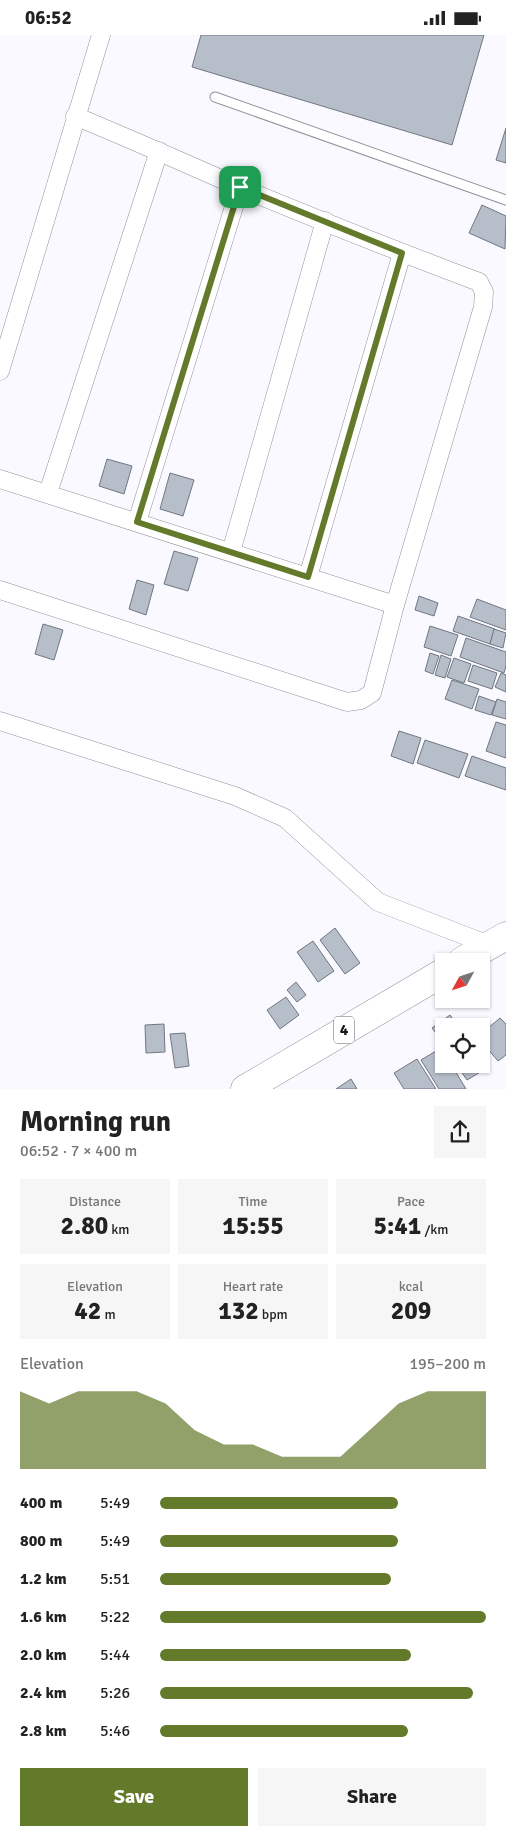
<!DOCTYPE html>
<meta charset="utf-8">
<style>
:root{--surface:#fff;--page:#f6f6f6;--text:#222;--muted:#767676;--accent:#647a2b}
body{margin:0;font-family:Signika,sans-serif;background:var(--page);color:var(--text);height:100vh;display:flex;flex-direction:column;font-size:19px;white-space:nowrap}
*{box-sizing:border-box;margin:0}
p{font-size:16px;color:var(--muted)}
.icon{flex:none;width:28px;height:28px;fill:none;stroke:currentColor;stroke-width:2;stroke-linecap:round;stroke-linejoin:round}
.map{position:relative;height:1054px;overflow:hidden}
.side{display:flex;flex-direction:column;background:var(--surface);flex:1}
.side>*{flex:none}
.needle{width:32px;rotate:230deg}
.fabs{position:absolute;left:435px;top:918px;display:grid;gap:10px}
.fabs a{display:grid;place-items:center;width:55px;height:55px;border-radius:0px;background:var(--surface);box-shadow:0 1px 4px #0004;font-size:25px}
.pin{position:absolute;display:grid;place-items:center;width:42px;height:42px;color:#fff;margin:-21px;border-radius:10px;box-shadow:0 2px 8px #0006}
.round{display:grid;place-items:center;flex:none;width:52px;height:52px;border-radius:0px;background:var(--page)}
.summary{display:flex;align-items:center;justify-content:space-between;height:85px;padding:0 20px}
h1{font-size:28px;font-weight:800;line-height:38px}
.metrics{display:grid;grid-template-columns:repeat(3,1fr);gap:8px;height:85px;padding:5px 20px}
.metrics div{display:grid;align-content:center;border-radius:0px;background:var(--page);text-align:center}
.metrics b{font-size:25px;font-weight:800}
.metrics small{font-size:14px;font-weight:400}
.metrics p{font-size:14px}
.chart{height:140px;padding:10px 20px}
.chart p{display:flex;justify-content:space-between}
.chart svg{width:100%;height:90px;margin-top:5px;fill:var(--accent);opacity:.7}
.action{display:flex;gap:10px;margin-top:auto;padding:10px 20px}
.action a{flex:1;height:58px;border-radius:0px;background:var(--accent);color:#fff;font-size:20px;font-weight:800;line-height:58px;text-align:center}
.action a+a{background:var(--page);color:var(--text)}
ul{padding:0 20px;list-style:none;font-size:16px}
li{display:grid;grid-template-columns:80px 60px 1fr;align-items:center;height:38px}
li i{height:12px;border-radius:6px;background:var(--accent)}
.status{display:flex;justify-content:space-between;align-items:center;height:35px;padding:0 25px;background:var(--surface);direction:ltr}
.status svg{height:14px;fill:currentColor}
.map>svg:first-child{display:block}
.building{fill:#b6bec9;stroke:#707781}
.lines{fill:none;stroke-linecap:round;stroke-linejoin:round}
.service-casing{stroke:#93919d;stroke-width:11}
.minor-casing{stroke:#93919d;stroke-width:19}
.trunk-casing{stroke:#93919d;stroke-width:29}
.service{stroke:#fff;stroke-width:9}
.minor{stroke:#fff;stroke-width:18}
.trunk{stroke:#fff;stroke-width:28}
.route-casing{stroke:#fff;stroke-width:10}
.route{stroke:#647a2b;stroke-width:6}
.labels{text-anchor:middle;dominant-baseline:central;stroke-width:4;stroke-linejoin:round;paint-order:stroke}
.shield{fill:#fff;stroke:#5e5d60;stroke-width:1}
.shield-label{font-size:16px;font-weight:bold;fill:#19181c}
</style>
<div class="status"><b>06:52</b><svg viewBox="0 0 49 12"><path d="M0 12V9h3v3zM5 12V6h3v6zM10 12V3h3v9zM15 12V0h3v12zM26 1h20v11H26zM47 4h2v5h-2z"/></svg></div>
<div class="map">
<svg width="506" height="1054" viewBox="0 0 506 1054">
<rect width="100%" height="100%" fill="#faf9ff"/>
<!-- building -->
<g class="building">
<path d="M201,0H484L452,110L192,32Z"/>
<path d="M506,93V128L496,125Z"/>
<path d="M482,170L506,181L505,214L469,198Z"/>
<path d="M107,424L132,431L124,459L99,451Z"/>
<path d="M170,438L194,445L183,481L160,474Z"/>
<path d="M174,516L198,523L188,556L164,549Z"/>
<path d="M137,545L154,550L146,580L129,574Z"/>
<path d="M419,561L438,568L434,581L415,575Z"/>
<path d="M477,564L506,575V595L470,582Z"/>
<path d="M458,581L495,594L490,609L453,596Z"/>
<path d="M43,589L63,595L54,625L35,619Z"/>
<path d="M430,591L458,600L451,621L424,612Z"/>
<path d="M494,594L506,598L503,613L490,609Z"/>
<path d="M466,603L506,617V631L504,638L460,622Z"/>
<path d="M430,618L439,621L433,639L425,636Z"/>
<path d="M441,620L451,624L445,643L435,640Z"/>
<path d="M454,623L471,629L464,648L447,642Z"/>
<path d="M473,630L497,638L492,654L468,646Z"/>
<path d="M501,638L506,640V657L495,652Z"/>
<path d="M452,645L479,654L472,674L445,664Z"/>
<path d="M479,661L496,667L491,680L475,675Z"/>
<path d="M497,664L506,667V684L492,680Z"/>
<path d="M496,687L506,690V723L486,716Z"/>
<path d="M399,696L421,703L413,729L391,721Z"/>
<path d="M425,705L468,719L459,743L417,728Z"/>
<path d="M472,721L506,733V755L465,741Z"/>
<path d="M335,893L360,928L345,939L320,905Z"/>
<path d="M313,906L334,936L318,947L297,917Z"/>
<path d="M296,947L306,960L297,967L287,955Z"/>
<path d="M286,962L299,980L280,994L267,975Z"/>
<path d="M450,980L458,991H444V1009L432,993Z"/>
<path d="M500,983L506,989V1020L498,1026L481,1006V999Z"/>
<path d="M164,989L165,1017L146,1018L145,990Z"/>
<path d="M185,998L189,1031L175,1033L170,999Z"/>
<path d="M441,1013L444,1017V1029H451L466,1054H439L421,1025Z"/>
<path d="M417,1024L436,1054H404L394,1038Z"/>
<path d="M481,1024L487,1033L467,1045L456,1029H481Z"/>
<path d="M351,1044L357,1054H336Z"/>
</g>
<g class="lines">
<defs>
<path id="service" d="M215,62L506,165"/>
<g id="minor">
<path d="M0,336L101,0"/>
<path d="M0,444L395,570"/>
<path d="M48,458L159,116"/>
<path d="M137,487L240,152"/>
<path d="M231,517L325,186"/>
<path d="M308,542L402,218"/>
<path d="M0,555L347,667L361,665L372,658L395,570L483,272L484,257L479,247C399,217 319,185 239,152C185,128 130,104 75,81"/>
<path d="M0,686L235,761L285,783L378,867L489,910"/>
</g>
<g id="trunk">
<path d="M462,926L506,901"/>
<path d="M245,1054L444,937"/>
</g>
</defs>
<!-- service casing -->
<use href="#service" class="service-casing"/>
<!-- minor casing -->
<use href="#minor" class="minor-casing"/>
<!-- trunk casing -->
<use href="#trunk" class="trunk-casing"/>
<!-- service -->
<use href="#service" class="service"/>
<!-- minor -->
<use href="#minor" class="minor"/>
<!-- trunk -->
<use href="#trunk" class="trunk"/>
</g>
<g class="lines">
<defs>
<path id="route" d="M240,152L402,218L308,542L137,487Z"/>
</defs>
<!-- route casing -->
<use href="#route" class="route-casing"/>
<!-- route -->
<use href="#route" class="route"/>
</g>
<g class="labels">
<!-- shield labels -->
<rect class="shield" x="334" y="981.5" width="20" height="27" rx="4"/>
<g class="shield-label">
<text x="344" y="995">4</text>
</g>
</g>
</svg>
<div class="fabs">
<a><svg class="needle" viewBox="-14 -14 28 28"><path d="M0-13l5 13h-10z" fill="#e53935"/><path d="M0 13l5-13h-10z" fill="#767676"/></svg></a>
<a><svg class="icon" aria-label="locate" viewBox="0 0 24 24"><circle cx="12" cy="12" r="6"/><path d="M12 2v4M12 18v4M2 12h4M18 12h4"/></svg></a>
</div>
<div class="pin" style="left:240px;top:152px;background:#1e9e55"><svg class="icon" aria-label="arrive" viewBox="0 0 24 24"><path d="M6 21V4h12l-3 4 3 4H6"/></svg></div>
</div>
<section class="side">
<div class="summary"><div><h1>Morning run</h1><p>06:52 · 7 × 400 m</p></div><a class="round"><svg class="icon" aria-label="share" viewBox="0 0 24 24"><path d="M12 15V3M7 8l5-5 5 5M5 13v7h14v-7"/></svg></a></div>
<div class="metrics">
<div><p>Distance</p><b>2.80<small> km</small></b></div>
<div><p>Time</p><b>15:55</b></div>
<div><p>Pace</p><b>5:41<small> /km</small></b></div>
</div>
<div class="metrics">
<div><p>Elevation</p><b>42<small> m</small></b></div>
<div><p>Heart rate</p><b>132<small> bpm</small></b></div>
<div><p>kcal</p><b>209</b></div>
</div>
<div class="chart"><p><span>Elevation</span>195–200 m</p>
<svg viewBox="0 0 160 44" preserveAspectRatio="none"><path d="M0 44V6L10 12L20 6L30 6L40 6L50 12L60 25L70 32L80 32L90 38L100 38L110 38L120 25L130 12L140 6L150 6L160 6V44z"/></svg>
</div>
<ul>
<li><b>400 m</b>5:49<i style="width:73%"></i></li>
<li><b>800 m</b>5:49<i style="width:73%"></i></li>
<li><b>1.2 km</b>5:51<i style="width:71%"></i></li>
<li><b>1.6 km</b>5:22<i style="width:100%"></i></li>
<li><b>2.0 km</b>5:44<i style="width:77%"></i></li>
<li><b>2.4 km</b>5:26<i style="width:96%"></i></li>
<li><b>2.8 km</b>5:46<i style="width:76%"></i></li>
</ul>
<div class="action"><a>Save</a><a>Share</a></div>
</section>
